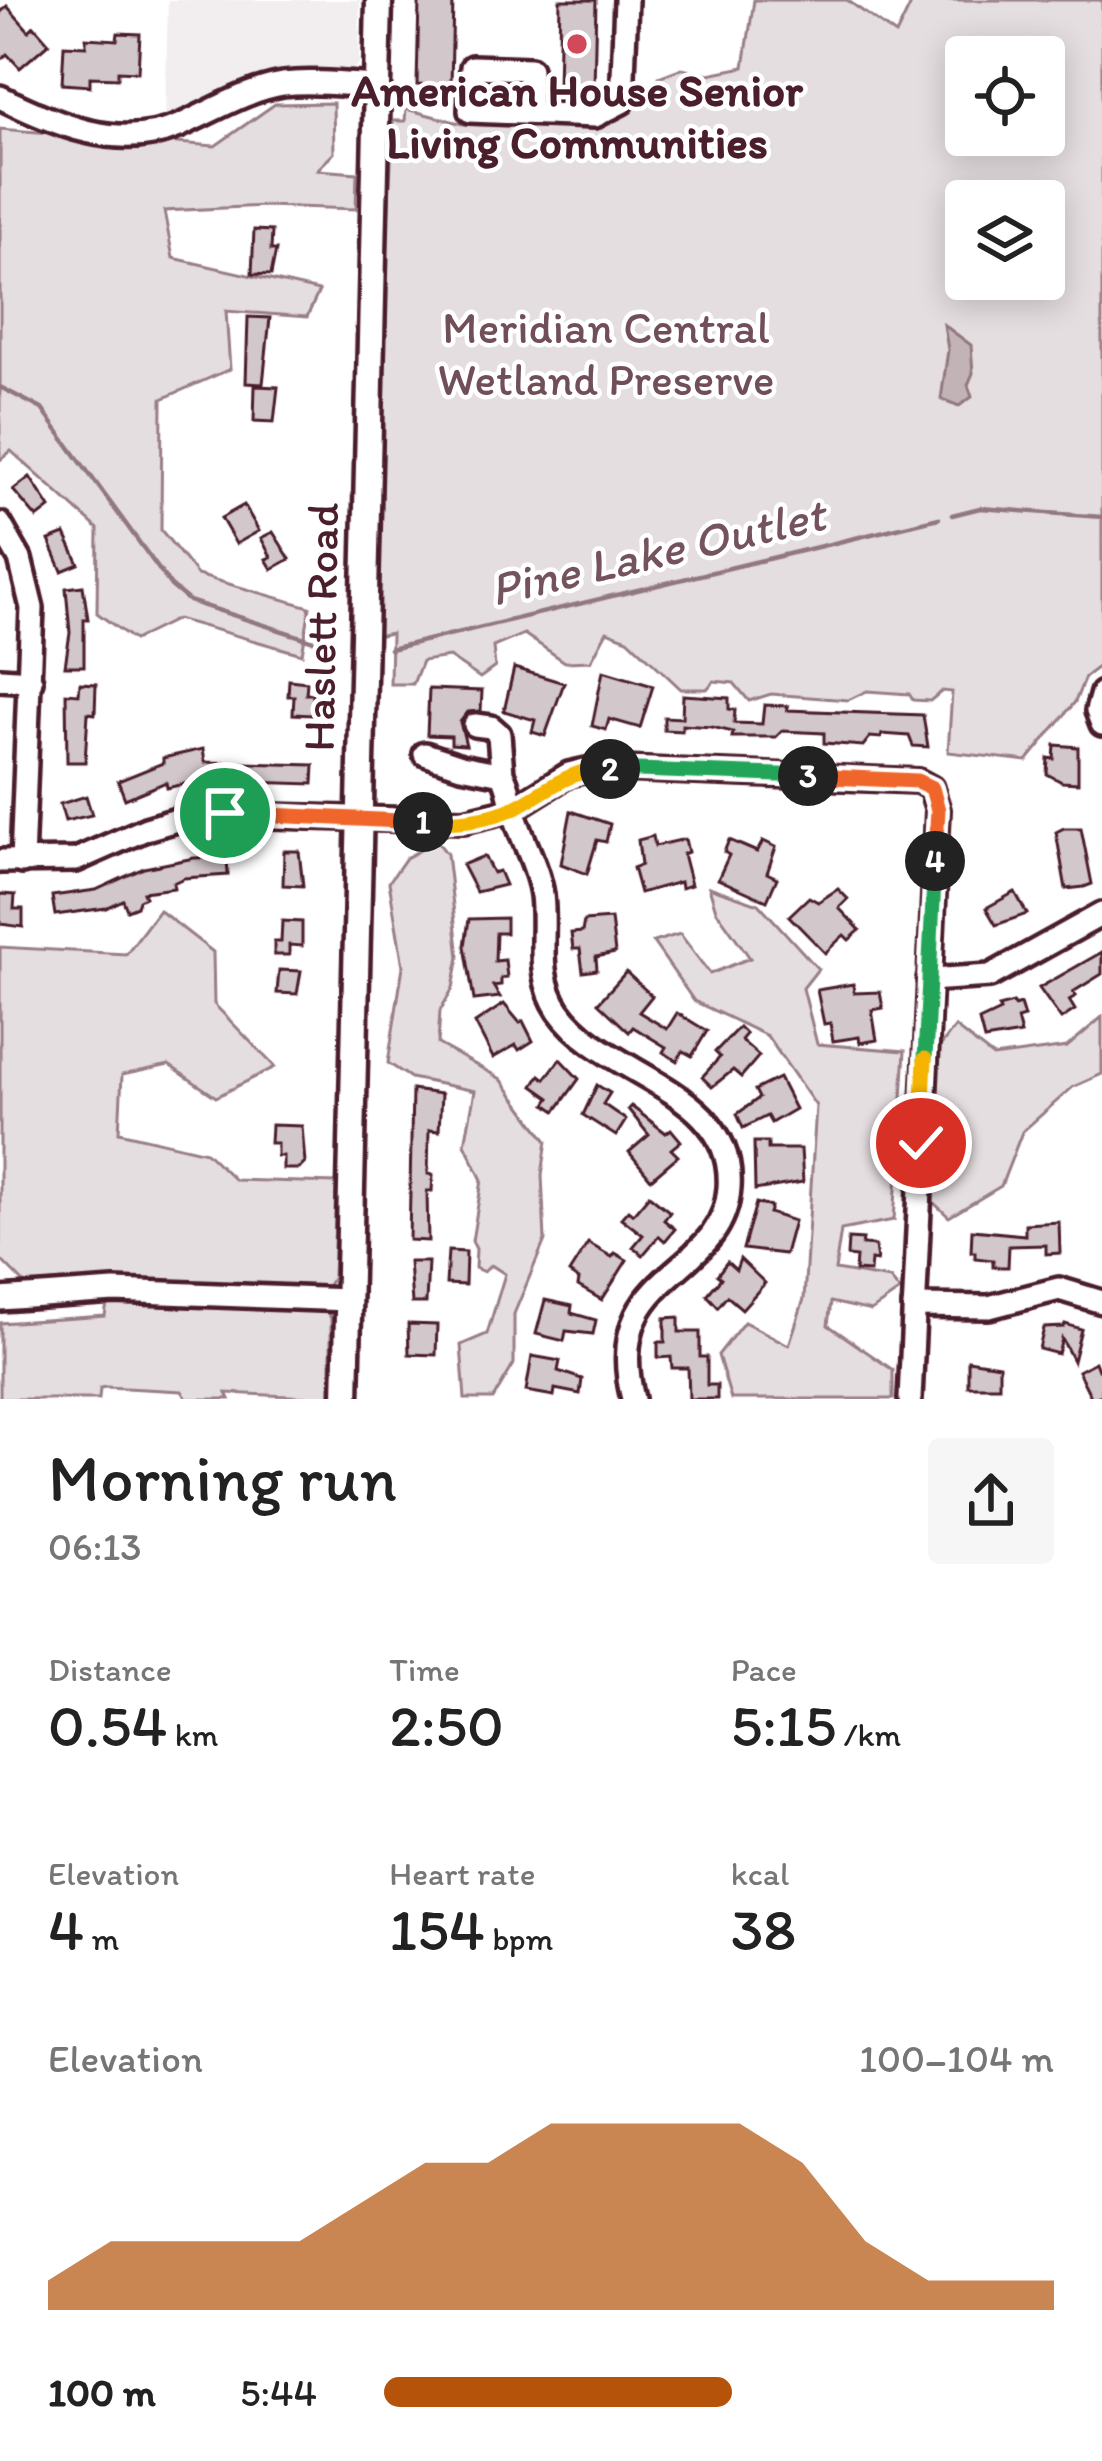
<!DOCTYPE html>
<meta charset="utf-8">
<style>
:root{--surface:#fff;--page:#f6f6f6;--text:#222;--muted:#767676;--accent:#b45309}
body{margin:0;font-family:Itim,sans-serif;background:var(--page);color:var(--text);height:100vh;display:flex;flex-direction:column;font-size:45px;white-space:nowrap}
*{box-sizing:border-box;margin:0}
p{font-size:39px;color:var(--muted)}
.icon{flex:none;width:66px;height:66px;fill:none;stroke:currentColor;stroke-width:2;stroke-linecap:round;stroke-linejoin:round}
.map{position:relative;height:1399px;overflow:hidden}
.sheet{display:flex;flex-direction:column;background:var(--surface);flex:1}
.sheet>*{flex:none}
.fabs{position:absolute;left:945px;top:36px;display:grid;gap:24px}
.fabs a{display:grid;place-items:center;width:120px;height:120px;border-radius:12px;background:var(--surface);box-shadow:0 6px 30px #0003;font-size:60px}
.pin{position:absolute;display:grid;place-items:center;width:102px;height:102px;color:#fff;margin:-51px;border:6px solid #fff;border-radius:50%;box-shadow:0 3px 12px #0007}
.km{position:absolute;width:60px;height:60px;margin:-30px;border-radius:50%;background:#222;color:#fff;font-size:33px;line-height:60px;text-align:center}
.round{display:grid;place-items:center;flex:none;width:126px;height:126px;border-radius:12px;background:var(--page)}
.headline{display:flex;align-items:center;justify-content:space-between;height:204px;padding:0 48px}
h1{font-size:66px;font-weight:600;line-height:90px}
.stats{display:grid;grid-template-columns:repeat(3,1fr);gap:18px;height:204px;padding:12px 48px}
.stats div{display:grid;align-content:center}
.stats b{font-size:60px;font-weight:600}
.stats small{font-size:33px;font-weight:400}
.stats p{font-size:33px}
.chart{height:336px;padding:24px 48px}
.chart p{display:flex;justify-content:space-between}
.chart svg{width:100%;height:216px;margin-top:12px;fill:var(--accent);opacity:.7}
ul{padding:0 48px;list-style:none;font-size:39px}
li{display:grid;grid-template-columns:192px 144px 1fr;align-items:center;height:90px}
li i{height:30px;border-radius:15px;background:var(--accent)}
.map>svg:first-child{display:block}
.built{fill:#f2eeef}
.green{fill:#e5dee0;stroke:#987e86;stroke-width:3;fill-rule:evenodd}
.water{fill:#c1b3b6;stroke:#91787e;stroke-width:3}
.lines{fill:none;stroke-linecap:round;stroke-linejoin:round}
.stream{stroke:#91787e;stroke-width:4.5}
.building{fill:#d2c7cb;stroke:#4a1f2b;stroke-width:3}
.minor-casing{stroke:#4a1f2b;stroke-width:30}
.major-casing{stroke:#4a1f2b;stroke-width:33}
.minor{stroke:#fff;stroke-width:21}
.major{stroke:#fff;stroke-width:24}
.split-1-casing{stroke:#fff;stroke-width:24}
.split-2-casing{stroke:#fff;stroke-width:24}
.split-3-casing{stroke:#fff;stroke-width:24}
.split-4-casing{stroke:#fff;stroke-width:24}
.split-5-casing{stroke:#fff;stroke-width:24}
.split-6-casing{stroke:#fff;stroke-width:24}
.split-1{stroke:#f0652b;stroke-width:15}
.split-2{stroke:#f5b400;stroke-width:15}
.split-3{stroke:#22a559;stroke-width:15}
.split-4{stroke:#f0652b;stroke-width:15}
.split-5{stroke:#22a559;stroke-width:15}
.split-6{stroke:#f5b400;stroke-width:15}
.poi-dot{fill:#d1495b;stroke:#fff;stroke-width:4.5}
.labels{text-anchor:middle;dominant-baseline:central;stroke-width:9;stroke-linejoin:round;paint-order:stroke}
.poi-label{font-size:45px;font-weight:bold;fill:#4a1f2b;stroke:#fff}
.park-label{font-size:45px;fill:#714f58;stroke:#fff}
.street-label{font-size:45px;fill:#4a1f2b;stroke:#fff}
.water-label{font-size:48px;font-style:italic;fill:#74535c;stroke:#fff}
</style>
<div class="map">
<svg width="1102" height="1399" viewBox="0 0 1102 1399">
<rect width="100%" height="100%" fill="#fff"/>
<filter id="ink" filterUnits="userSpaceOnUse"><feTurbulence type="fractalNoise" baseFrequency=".00833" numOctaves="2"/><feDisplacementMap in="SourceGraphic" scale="24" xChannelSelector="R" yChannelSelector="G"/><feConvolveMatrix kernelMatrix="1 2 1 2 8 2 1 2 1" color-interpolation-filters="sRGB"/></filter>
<g filter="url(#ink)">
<!-- built -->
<path class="built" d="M168,0H360L359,64L346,75L165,119Z"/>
<!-- green -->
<g class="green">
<path d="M754,0H847L896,35L913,0H1102V664L1085,677L1075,702L1027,761L948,752L952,692L942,691L930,701L913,700L909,694L867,691L848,700L771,694L749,701L734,683L714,681L707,689H681L628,639L607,631L591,661L565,662L524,634L493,647L495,667L480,678L449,657L422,661L413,684H390L391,633L376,636L382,345L393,121H405L406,109L463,124L543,127L626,105H649L659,77L682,68L709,74L744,67ZM966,57H1044V135H966ZM966,201H1044V279H966Z"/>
<path d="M333,103L334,153L317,170L357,173L356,209L264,206L164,211L173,258L319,291L307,317L226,311L230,369L162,399L161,530L197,575L310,607L302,654L177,619L134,640L97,613L98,529L11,451L0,460V129L215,146L275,104Z"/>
<path d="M437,841L447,854L459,957L453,988L440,1011L438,1044L501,1079L547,1141L542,1175L545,1240L514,1314V1364L493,1399H465L461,1345L487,1334L505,1274L491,1265L484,1272L475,1268L476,1249L472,1241L482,1180L465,1144L475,1091L411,1078L388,1063L403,966L389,882L406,858Z"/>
<path d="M709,887L759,904L818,969L803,988L817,1044L905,1051L894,1220L841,1230L835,1270L890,1279L900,1291L871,1311L831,1302L828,1325L893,1370V1399H731L718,1355L744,1322L789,1345L804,1299L816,1106L767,1036L694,1001L653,942L680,934L710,974L750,958L716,910Z"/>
<path d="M159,910L213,952L214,1004L275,1067L216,1097L169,1065L122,1075L119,1132L206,1152L235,1180L336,1183L333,1277L325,1290L64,1281L26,1285L0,1259V947L126,954Z"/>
<path d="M1102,1017V1074L1073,1087L1022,1132L1001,1186L949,1217L933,1202L935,1053L955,1027L993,1057L1067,1047Z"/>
<path d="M107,1303L327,1312L331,1318V1398L227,1393L230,1399H187L182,1391L106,1387L100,1388L99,1399H0V1323L105,1316Z"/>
</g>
<!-- water -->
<path class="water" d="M944,325L971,345L973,373L968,385L972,397L959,406L941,399L948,350Z"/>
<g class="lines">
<!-- stream -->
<g class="stream">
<path d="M0,387L42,409L171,586L189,601L333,647"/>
<path d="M952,515L980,508L1102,517"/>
<path d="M390,649L939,518"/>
</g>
</g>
<!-- building -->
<g class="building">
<path d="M419,0H453L451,86L417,85Z"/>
<path d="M560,0H596L594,89L558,88Z"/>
<path d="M7,6L29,31L34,26L49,43L20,68L7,54L0,60V13Z"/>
<path d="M118,33L140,34L138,72L118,71V78L90,77V86L62,84L64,45L86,46V38L117,40Z"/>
<path d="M254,230L272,231L271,250H276L271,275L252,274Z"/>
<path d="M248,317L270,318L263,384L246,383Z"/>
<path d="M255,386L278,387L274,422L254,421Z"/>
<path d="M30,477L50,508L37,518L13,490Z"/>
<path d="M244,505L259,531L236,544L221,518Z"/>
<path d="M273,532L290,559L272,569L266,559L271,557L261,538Z"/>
<path d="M65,534L79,564L62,571L49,540Z"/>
<path d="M83,586L88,619H84V666H65L70,633L66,588Z"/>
<path d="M514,668L564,683L545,736L532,732L535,720L504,711Z"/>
<path d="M603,671L653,686L640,728L609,719L606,730L592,726Z"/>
<path d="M289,680L307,682L306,694H313L312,715L293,714L294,696H288Z"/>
<path d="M80,683L96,684L95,714L88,713L85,762H67L66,693L79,694Z"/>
<path d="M429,689L482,691L481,711L468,712L460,722L466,745L451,744V736L427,735Z"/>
<path d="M683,695L729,698V709L735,710L734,723L762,724L764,705L788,706L787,710L923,715L928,747L913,746L909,736L882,734L881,738L870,737L863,746L824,743V733L782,731L776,737H732L733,732L712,727L682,725V731L664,730V717L682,718Z"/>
<path d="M1055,745L1078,747V783L1062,782L1047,774L1048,758L1054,759Z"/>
<path d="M203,749L205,762L314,765L313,784L222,781L223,775L167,788L166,782L125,799L118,781L163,763V758Z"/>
<path d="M86,796L92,815L65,821L60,804Z"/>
<path d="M571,811L610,824L606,842L597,840L587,874L561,864Z"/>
<path d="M1064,828H1081L1092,884L1084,887L1066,889L1056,832Z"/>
<path d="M653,836L655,846L685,839L688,852L683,854L691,885L681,888L680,882L640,893L633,868L641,865L638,840Z"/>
<path d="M729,840L757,852L763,841L776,847L767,873L777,878L767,901L718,879L729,855L724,852Z"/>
<path d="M284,851H299L303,886L283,885Z"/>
<path d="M484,856L493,873L499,871L505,885L476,892L462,865Z"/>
<path d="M227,857L228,875L184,878L173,883L174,888L143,892L145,897L139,900L137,906L127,910L123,900L106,908L55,915L52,896L96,890L144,868L194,858Z"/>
<path d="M838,889L848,899L839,908L860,930L849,940L844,935L825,953L789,916L809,897L818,902Z"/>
<path d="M1015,892L1027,914L996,925L986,908Z"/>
<path d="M0,894L15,895L14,909H23V927L0,924Z"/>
<path d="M506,918V933H496L495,961L505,960L507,977L501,978V985L493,986L500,997L474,1000L465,946L469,919Z"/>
<path d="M611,919L615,953L596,957L597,970L583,972L580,949H573L571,933L582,932L584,921Z"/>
<path d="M282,921L302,922V946L289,945V955H274V942H281Z"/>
<path d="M1102,952V974L1073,992L1076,996L1069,1000L1075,1010L1061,1019L1039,988Z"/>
<path d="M279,970L301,971L297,994L277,993Z"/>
<path d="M626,972L652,996L639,1012L667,1029L677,1013L707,1031L692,1056L683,1051L677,1061L663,1052L666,1047L633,1027L629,1032L598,1003Z"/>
<path d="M853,984L854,993L880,992L883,1008L872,1010L877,1040L860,1043L859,1037L833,1041L830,1023L824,1024L817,990Z"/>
<path d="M1013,1003L1014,1006L1020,1004L1024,1017L1017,1019L1021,1034L984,1040L979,1021L1000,1011L998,1007Z"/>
<path d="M504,1004L520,1023L523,1021L533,1041L519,1050L516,1045L493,1058L475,1023Z"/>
<path d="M739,1027L746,1034L741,1040L759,1056L741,1077L733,1070L712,1087L702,1077L720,1057L715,1052Z"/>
<path d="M560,1059L579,1079L556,1111L546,1104L550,1098L533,1086L540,1075L545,1079Z"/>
<path d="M779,1078L795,1109L771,1123L767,1116L743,1128L737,1114L759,1098L755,1090Z"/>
<path d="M597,1085L610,1093L603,1104L626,1120L616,1136L583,1115Z"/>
<path d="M412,1090L441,1094L439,1131L429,1130L428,1174L433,1175L432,1191H427L428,1241L409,1240Z"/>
<path d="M631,1106L666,1133L671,1129L681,1141L671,1149L678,1156L651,1179L629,1152L649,1135L628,1109Z"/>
<path d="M271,1125L302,1126L305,1163L299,1169H283V1156H277V1143H270Z"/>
<path d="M754,1142H768V1149H801L803,1182L755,1190Z"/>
<path d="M649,1195L670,1212L664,1220L675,1229L665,1241L659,1236L643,1255L633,1247L643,1235L621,1218L628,1210L633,1214Z"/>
<path d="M756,1203L771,1207L769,1213L794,1221L785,1254L743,1249Z"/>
<path d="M1059,1222L1060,1253L1046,1254V1245L1009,1246L1008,1267H993V1260L975,1258V1252H971L972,1230L1025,1235V1224Z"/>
<path d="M848,1239L863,1240L862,1245L875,1246L877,1261L871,1260L870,1272L855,1271L856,1257L847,1256Z"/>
<path d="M588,1243L612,1257L615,1253L627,1260L602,1300L578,1286L579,1280L569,1273Z"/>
<path d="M448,1251L466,1252L465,1285L446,1284Z"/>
<path d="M740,1259L765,1283L742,1309L727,1296L718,1307L707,1295L721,1278L717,1275L727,1262L736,1270Z"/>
<path d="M409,1262H428L426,1303H412Z"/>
<path d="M545,1300L572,1306L571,1313L596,1320L593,1334L566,1331L564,1341L536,1334Z"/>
<path d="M679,1317V1332H700V1357H707V1385H717V1399H689L688,1368H672L671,1357L658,1358V1342H665V1318Z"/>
<path d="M408,1324L437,1325L436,1355L409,1354Z"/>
<path d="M1065,1324L1081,1329L1073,1361L1062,1339L1058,1354L1039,1349L1044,1328L1064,1327Z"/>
<path d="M532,1356L560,1361L558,1371L582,1379L580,1394L555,1389L554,1396L526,1391Z"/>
<path d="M968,1360L999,1365V1386H968Z"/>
<path d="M1095,1362L1098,1370L1102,1368V1395L1092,1399L1078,1371Z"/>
</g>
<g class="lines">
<defs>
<g id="minor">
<path d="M0,97C55,124 118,152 179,126C213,111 246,90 283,84C313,80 346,85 377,86"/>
<path d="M530,113V69L472,67L470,111L595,116L622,102L626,0"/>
<path d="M0,524L20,559L32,608L22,862"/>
<path d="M0,679L31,681"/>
<path d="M1102,693L1097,711L1102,724"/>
<path d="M475,725L491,727L499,734L502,774"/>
<path d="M425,754L461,766L502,774C509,785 509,796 513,808C520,838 538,865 542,895C547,936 534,974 559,1011C605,1077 736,1089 729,1188C723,1279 600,1268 633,1399"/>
<path d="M0,861L76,860L146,829L197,814L464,821L513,809L569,774L596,768L918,781L931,788L938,810L910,1399"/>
<path d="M929,980L990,976L1102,914"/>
<path d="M0,1299L114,1291L348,1300"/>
<path d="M914,1306L989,1307L1059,1289L1102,1302"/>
</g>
<path id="major" d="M346,1399L379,0"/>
</defs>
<!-- minor casing -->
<use href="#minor" class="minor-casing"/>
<!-- major casing -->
<use href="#major" class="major-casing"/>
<!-- minor -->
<use href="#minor" class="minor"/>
<!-- major -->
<use href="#major" class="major"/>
</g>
</g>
<g class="lines" filter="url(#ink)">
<defs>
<path id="split-1" d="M225,813L423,822"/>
<path id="split-2" d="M423,822C455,822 487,821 516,807C549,790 570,768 610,769"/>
<path id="split-3" d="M610,769L808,776"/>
<path id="split-4" d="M808,776L917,781L932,788L938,810L935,861"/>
<path id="split-5" d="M925,1059L935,861"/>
<path id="split-6" d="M921,1143L925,1059"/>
</defs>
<!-- split-1 casing -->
<use href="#split-1" class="split-1-casing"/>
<!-- split-2 casing -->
<use href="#split-2" class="split-2-casing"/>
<!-- split-3 casing -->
<use href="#split-3" class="split-3-casing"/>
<!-- split-4 casing -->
<use href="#split-4" class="split-4-casing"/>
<!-- split-5 casing -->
<use href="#split-5" class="split-5-casing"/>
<!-- split-6 casing -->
<use href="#split-6" class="split-6-casing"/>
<!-- split-1 -->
<use href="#split-1" class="split-1"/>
<!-- split-2 -->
<use href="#split-2" class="split-2"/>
<!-- split-3 -->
<use href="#split-3" class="split-3"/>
<!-- split-4 -->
<use href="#split-4" class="split-4"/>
<!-- split-5 -->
<use href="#split-5" class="split-5"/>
<!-- split-6 -->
<use href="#split-6" class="split-6"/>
</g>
<!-- markers -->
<circle class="poi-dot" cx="577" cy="44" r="12"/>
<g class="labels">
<!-- poi labels -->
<g class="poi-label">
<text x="577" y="90">American House Senior<tspan x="577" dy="52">Living Communities</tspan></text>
</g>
<!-- park labels -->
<g class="park-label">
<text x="606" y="327">Meridian Central<tspan x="606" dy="52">Wetland Preserve</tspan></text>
</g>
<!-- street labels -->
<g class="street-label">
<text transform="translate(320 627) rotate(-89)">Haslett Road</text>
</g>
<!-- water labels -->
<g class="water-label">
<text transform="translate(657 551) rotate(-13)">Pine Lake Outlet</text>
</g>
</g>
</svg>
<div class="fabs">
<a><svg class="icon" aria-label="locate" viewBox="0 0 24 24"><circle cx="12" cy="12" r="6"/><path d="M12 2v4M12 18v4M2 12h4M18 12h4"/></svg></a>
<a><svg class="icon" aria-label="layers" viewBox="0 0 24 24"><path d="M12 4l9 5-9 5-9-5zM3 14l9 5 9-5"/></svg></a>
</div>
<div class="pin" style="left:225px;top:813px;background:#1e9e55"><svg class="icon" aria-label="arrive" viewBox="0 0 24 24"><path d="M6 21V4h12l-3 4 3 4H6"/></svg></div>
<div class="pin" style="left:921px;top:1143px;background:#d93025"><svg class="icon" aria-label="check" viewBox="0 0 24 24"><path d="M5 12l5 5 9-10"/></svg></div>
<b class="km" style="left:423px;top:822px">1</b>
<b class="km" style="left:610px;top:769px">2</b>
<b class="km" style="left:808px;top:776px">3</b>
<b class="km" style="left:935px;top:861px">4</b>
</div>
<section class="sheet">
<div class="headline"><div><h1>Morning run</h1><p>06:13</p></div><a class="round"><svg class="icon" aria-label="share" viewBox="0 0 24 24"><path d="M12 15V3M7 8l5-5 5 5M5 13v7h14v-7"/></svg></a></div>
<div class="stats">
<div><p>Distance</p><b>0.54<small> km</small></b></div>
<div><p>Time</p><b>2:50</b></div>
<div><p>Pace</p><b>5:15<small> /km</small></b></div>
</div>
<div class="stats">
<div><p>Elevation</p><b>4<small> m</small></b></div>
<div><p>Heart rate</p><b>154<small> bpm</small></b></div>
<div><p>kcal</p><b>38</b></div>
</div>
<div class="chart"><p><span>Elevation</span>100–104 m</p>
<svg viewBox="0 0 160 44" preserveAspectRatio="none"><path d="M0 44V38L10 30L20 30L30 30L40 30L50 22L60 14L70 14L80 6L90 6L100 6L110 6L120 14L130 30L140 38L150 38L160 38V44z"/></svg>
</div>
<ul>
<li><b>100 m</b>5:44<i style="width:52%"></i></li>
</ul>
</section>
